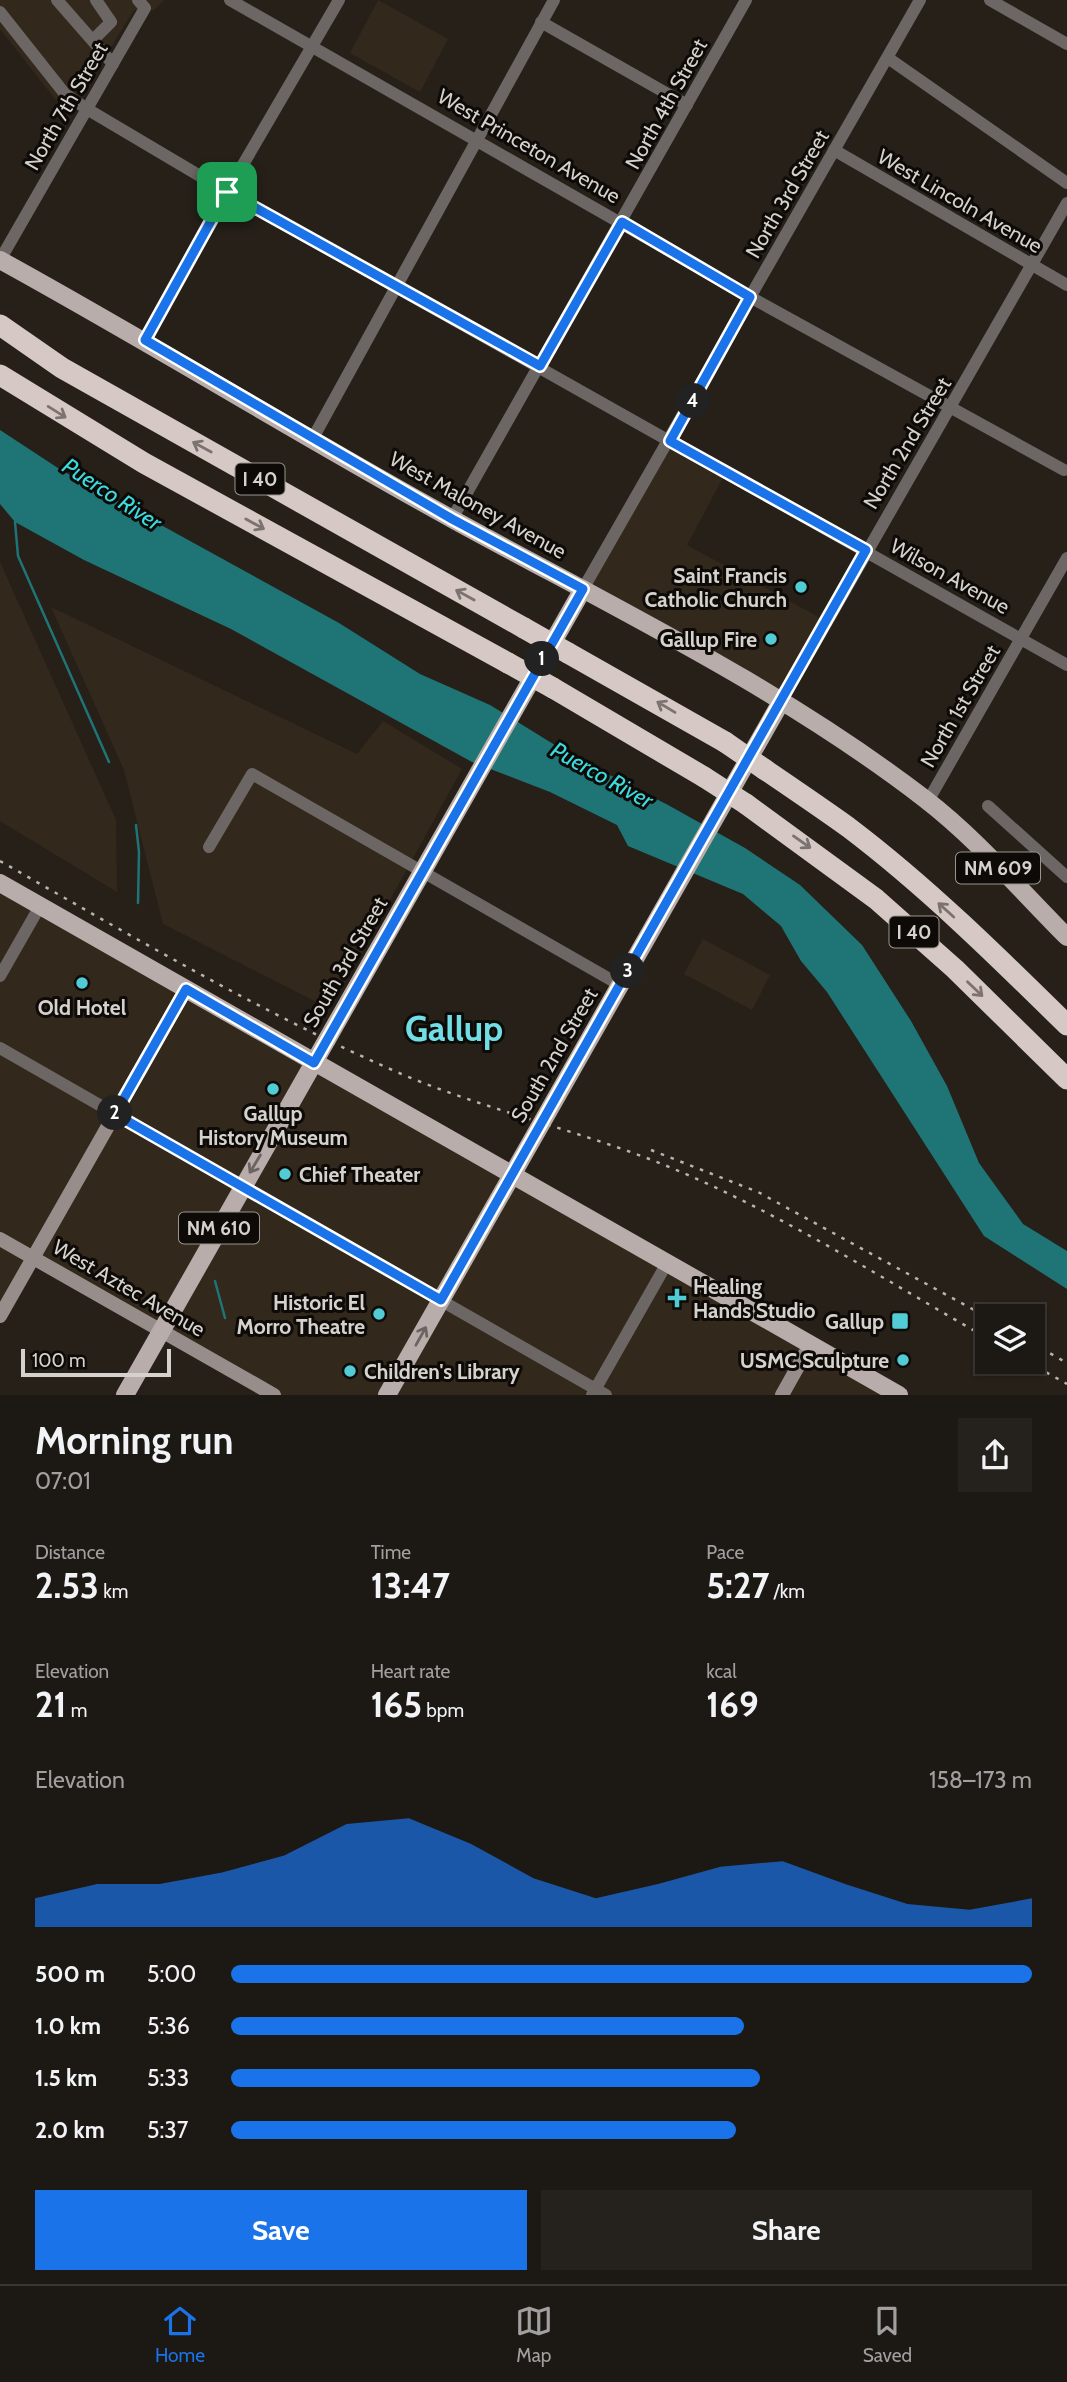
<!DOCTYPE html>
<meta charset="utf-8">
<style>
:root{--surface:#1c1813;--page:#25211c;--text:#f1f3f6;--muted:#a0a0a0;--line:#3a3733;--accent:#1a73e8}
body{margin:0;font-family:Cabin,sans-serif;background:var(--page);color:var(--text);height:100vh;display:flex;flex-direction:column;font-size:26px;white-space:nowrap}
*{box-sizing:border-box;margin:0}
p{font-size:23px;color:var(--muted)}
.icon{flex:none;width:38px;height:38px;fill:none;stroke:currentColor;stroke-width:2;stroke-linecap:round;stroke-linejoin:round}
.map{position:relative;height:1395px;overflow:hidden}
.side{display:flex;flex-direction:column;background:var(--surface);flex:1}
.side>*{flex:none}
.controls{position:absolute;left:975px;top:1304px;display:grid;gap:14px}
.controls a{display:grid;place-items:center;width:70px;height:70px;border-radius:0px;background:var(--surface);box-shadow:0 2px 5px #0004,0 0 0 2px var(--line);font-size:35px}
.scale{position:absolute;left:21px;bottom:18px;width:150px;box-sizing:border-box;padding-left:7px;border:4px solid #d5d1cc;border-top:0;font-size:19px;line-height:24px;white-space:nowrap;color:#d5d1cc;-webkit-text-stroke:5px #0d0a07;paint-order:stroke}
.pin{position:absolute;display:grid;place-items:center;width:60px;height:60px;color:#fff;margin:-30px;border-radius:14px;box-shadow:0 4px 10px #0006}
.km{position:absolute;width:35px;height:35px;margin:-18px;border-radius:50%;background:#222;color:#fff;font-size:19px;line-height:35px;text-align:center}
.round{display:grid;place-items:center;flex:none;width:74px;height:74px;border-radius:0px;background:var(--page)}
.headline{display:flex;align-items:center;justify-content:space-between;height:119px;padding:0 35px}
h1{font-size:38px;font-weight:800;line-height:52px}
.stats{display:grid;grid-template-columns:repeat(3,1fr);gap:10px;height:119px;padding:7px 35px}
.stats div{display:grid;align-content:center}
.stats b{font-size:35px;font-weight:800}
.stats small{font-size:19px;font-weight:400}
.stats p{font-size:19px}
.chart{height:196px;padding:14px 35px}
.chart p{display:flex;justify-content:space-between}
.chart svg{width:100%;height:126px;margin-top:7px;fill:var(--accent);opacity:.7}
.action{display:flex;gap:14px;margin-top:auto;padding:14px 35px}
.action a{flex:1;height:80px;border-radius:0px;background:var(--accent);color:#fff;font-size:28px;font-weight:800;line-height:80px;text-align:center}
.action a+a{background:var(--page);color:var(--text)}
ul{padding:0 35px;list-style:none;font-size:23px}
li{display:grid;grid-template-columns:112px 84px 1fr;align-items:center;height:52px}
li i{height:18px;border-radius:9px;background:var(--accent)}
.menu{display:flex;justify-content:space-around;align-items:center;height:98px;border-top:2px solid var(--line);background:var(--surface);font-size:19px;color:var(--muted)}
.menu a{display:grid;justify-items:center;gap:4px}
.menu .current{color:var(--accent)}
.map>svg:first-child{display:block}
.built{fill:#33281c}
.water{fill:#1f7476}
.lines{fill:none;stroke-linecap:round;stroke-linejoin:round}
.stream{stroke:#1f7476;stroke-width:2.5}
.street{stroke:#6c6765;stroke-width:12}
.secondary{stroke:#978e8c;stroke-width:14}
.primary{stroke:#b8adaa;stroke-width:18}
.highway{stroke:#d6c9c5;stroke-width:21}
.rail{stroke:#b8b4ae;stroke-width:2.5;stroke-dasharray:3.5 7;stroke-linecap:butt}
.highway-bridge{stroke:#d6c9c5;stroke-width:21}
.oneway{stroke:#7c7370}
.oneway2{stroke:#6b6461}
.route-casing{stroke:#fff;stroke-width:14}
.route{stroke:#1a73e8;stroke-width:9}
.poi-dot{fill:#51ccd5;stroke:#0d0a07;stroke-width:2.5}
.labels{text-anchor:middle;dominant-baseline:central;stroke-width:6;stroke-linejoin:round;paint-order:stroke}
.shield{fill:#0d0a07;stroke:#999591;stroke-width:2}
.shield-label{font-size:19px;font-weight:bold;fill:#d5d1cc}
.street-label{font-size:21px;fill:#d5d1cc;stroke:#0d0a07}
.poi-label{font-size:21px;font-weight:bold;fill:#d5d1cc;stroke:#0d0a07;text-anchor:end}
.water-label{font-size:23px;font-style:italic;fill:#3bdbe0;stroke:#0d0a07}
.town-label{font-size:35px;font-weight:bold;fill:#71dde5;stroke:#0d0a07}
</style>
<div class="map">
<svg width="1067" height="1395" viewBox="0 0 1067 1395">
<rect width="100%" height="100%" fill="#262019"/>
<!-- built -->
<g class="built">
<path d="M0,0H164L154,10H134L72,110L55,99L0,29Z"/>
<path d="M378,0L448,39L420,92L350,53Z"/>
<path d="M670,441L726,472L687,545L826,621L781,702L583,589Z"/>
<path d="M0,562L116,820L117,892L0,821Z"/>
<path d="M51,607L357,754L383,721L462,769L330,1009L163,924L124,770Z"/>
<path d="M0,883L898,1395H273L33,1258L0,1316Z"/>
<path d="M703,939L770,975L752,1010L684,974Z"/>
</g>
<!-- water -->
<path class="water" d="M0,430L61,470L339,623L420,674L490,705L571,755L668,805L745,848L800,885L862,945L911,1021L947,1086L979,1163L1023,1224L1067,1251V1289L984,1236L827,992L801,961L781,926L743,894L628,846L617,825L550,792L472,762L231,629L84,560L15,522L0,504Z"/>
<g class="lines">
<!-- stream -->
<g class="stream">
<path d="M15,522L18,556L109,762"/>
<path d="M136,825L139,852L138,903"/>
<path d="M215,1281L225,1318"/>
</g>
<!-- street -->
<g class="street">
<path d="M57,0L113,64"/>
<path d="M230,0L750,297L1064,470"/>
<path d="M990,0L1067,44"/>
<path d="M0,12L65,94L87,109L227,192L1067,665"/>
<path d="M541,22L687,105"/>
<path d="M93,40L111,22L96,0"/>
<path d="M888,58L1067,183"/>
<path d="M834,150L1067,285"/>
<path d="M0,260L145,8L138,0"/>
<path d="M145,340L227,192L339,0"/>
<path d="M313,438L554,0"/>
<path d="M452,519L746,0"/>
<path d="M583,589L920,0"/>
<path d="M781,702L1067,203"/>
<path d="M928,801L1067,558"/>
<path d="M988,806L1067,877"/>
<path d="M209,847L252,774L620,985"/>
<path d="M0,976L40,906"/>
<path d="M0,1048L606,1395"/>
<path d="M592,1395L667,1263"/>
</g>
<!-- secondary -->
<g class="secondary">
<path d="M0,1239L274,1395"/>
<path d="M0,1316L186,989"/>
<path d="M782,1395L810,1345"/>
</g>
<!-- primary -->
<g class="primary">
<path d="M0,260C153,344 301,436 454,520C613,607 781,688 925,799C977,839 1021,891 1067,937"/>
<path d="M0,883L899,1395"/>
<path d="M125,1395L583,589"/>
<path d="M387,1395L781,702"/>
</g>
<!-- highway -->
<g class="highway">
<path d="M0,325L62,368L524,628"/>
<path d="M0,375L144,463L508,663"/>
<path d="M568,653L725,742"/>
<path d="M553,688L704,777"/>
<path d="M764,769C792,788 820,807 848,827C926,886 997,956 1067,1025"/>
<path d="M746,804L876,899L955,969L1067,1079"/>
</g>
<!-- rail -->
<g class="rail">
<path d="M0,861C128,934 255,1009 390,1069C484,1111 587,1131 681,1172C788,1218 887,1281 987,1338"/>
<path d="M651,1150L758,1192L987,1317"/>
<path d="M1032,1343L1067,1363"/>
<path d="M1028,1362L1067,1384"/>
</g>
<!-- highway-bridge -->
<g class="highway-bridge">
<path d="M524,628L568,653"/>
<path d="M508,663L553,688"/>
<path d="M725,742L764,769"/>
<path d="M704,777L746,804"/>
</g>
</g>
<!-- one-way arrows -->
<defs><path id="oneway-shaft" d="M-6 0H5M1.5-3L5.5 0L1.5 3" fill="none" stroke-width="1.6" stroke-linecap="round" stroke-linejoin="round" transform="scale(1.75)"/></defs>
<g class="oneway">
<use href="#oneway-shaft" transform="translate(57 412) rotate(32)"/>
<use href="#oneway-shaft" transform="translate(202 447) rotate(-151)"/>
<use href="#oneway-shaft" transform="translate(255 524) rotate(29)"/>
<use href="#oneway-shaft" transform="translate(465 595) rotate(-151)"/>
<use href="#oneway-shaft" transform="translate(666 707) rotate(-149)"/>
<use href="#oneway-shaft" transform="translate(802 842) rotate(35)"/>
<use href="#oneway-shaft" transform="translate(946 910) rotate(-138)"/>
<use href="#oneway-shaft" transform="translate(975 989) rotate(44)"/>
</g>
<g class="oneway2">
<use href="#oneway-shaft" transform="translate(255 1164) rotate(121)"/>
<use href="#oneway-shaft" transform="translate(421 1336) rotate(-61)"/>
</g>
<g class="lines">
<defs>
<path id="route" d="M227,192L540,366L622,222L750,297L670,441L866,550L441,1300L115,1114L186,989L314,1063L583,589L452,519L145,340Z"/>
</defs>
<!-- route casing -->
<use href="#route" class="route-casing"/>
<!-- route -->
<use href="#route" class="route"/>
</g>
<!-- markers -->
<g class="poi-dot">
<circle cx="801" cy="587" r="7"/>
<circle cx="771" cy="639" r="7"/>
<circle cx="82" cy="983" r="7"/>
<circle cx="273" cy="1089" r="7"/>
<circle cx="285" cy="1174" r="7"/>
<path d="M673.5 1287.5h7v7h7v7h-7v7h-7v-7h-7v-7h7z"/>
<circle cx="379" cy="1314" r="7"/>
<rect x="891" y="1312" width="18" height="18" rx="3.5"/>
<circle cx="903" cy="1360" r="7"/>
<circle cx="350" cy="1371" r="7"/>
</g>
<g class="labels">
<!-- shield labels -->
<g class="shield">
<rect x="235.5" y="463.5" width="49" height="31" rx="5"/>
<rect x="956" y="852.5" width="84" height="31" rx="5"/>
<rect x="889.5" y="916.5" width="49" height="31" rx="5"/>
<rect x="179" y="1212.5" width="80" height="31" rx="5"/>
</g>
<g class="shield-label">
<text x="260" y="479">I 40</text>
<text x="998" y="868">NM 609</text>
<text x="914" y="932">I 40</text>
<text x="219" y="1228">NM 610</text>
</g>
<!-- street labels -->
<g class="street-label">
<text transform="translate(666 104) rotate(-61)">North 4th Street</text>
<text transform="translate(66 106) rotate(-60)">North 7th Street</text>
<text transform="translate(529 146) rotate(30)">West Princeton Avenue</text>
<text transform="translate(787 194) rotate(-60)">North 3rd Street</text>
<text transform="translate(960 201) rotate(30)">West Lincoln Avenue</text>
<text transform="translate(907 443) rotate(-59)">North 2nd Street</text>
<text transform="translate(478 505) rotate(29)">West Maloney Avenue</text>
<text transform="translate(950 576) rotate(29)">Wilson Avenue</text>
<text transform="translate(960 706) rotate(-60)">North 1st Street</text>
<text transform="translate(345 962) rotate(-60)">South 3rd Street</text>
<text transform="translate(554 1055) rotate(-60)">South 2nd Street</text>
<text transform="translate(129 1288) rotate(30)">West Aztec Avenue</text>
</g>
<!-- poi labels -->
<g class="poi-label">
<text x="787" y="575">Saint Francis<tspan x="787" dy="24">Catholic Church</tspan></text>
<text x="757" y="639">Gallup Fire</text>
<text x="82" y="1007" text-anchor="middle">Old Hotel</text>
<text x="273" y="1113" text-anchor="middle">Gallup<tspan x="273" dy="24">History Museum</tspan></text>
<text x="299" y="1174" text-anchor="start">Chief Theater</text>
<text x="693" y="1286" text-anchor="start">Healing<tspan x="693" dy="24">Hands Studio</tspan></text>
<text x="365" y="1302">Historic El<tspan x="365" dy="24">Morro Theatre</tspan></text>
<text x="884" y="1321">Gallup</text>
<text x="889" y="1360">USMC Sculpture</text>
<text x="364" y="1371" text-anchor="start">Children's Library</text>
</g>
<!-- water labels -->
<g class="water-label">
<text transform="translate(112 494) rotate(33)">Puerco River</text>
<text transform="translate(602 775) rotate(29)">Puerco River</text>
</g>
<!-- town labels -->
<g class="town-label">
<text x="454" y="1028">Gallup</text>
</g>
</g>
</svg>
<div class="controls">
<a><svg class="icon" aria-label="layers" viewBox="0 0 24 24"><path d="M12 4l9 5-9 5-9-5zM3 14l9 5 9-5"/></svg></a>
</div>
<div class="scale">100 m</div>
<div class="pin" style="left:227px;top:192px;background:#1e9e55"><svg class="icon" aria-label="arrive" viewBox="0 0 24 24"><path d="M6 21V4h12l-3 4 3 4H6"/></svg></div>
<b class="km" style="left:542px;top:659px">1</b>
<b class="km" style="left:115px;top:1113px">2</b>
<b class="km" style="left:628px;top:971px">3</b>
<b class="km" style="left:693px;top:401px">4</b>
</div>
<section class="side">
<div class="headline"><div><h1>Morning run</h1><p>07:01</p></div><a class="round"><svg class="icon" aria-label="share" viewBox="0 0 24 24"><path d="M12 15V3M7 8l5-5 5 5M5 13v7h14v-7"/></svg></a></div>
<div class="stats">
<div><p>Distance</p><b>2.53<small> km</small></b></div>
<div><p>Time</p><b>13:47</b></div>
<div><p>Pace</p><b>5:27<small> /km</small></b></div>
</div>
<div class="stats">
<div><p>Elevation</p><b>21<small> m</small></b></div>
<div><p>Heart rate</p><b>165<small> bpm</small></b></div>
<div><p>kcal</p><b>169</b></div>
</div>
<div class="chart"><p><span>Elevation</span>158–173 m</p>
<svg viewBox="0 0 160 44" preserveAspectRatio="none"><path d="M0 44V34L10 29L20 29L30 25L40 19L50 8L60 6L70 15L80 27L90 34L100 29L110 23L120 21L130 29L140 36L150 38L160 34V44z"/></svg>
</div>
<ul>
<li><b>500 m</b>5:00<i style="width:100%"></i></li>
<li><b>1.0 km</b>5:36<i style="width:64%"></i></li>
<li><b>1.5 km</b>5:33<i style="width:66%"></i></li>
<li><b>2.0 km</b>5:37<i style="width:63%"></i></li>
</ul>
<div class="action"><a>Save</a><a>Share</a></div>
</section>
<nav class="menu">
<a class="current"><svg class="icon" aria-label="home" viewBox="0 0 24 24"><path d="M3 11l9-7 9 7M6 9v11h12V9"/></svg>Home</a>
<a><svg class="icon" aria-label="map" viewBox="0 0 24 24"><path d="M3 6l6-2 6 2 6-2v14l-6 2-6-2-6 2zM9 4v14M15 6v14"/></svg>Map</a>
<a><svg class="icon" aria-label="saved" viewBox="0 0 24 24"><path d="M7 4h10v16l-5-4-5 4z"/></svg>Saved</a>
</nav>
